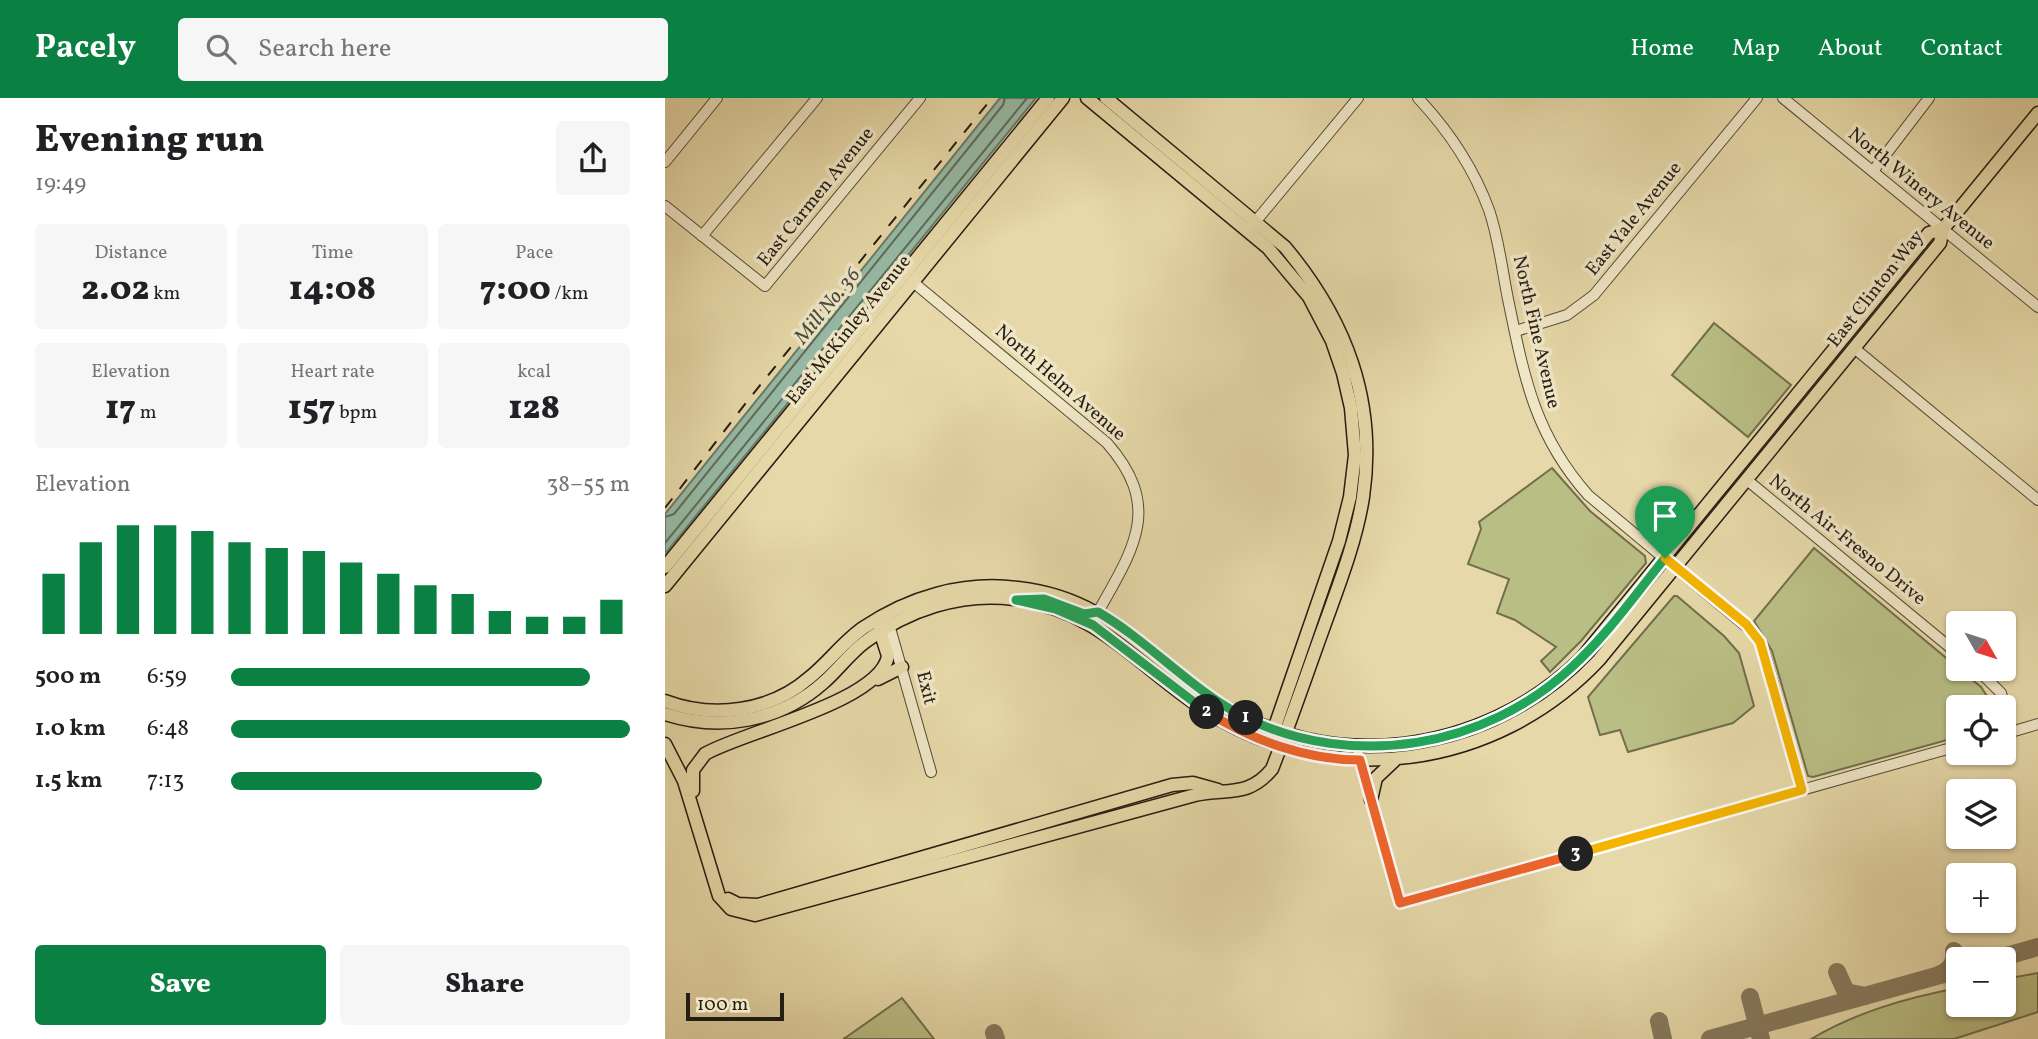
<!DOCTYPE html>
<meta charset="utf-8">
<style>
:root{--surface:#fff;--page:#f6f6f6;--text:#202124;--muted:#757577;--accent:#0b8043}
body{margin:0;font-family:Vollkorn,serif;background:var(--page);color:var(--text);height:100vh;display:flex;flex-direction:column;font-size:26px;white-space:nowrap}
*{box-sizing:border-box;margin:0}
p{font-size:23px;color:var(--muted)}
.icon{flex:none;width:38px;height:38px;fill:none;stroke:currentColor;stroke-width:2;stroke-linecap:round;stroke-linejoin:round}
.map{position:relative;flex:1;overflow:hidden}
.side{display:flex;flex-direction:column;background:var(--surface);width:665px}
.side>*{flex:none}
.needle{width:46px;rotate:129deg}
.buttons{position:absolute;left:1281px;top:513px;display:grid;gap:14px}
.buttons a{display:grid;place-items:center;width:70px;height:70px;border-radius:7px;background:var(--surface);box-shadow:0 2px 5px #0004;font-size:35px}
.scale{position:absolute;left:21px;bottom:18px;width:98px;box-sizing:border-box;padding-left:7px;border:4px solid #261d13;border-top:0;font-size:19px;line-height:24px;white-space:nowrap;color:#261d13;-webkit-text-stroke:5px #efe6c6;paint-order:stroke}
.pin{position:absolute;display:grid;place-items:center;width:60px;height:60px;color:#fff;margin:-72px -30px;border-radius:50% 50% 50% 0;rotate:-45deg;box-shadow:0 0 7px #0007}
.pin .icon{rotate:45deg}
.km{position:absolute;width:35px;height:35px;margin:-18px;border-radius:50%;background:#222;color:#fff;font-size:19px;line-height:35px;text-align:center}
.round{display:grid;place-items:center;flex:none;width:74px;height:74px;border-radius:7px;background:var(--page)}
.summary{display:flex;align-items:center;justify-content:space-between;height:119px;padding:0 35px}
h1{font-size:38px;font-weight:800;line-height:52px}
.metrics{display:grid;grid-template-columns:repeat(3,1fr);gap:10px;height:119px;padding:7px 35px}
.metrics div{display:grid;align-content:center;border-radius:7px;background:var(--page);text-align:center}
.metrics b{font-size:35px;font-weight:800}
.metrics small{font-size:19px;font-weight:400}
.metrics p{font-size:19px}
.chart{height:196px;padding:14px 35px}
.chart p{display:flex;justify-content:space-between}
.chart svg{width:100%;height:126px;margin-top:7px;stroke:var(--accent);stroke-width:6}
.button{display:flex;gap:14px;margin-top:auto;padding:14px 35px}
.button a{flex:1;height:80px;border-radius:7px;background:var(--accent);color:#fff;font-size:28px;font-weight:800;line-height:80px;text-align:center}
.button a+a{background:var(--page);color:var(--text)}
ul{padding:0 35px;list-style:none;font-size:23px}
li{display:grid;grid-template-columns:112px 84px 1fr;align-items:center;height:52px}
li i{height:18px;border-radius:9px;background:var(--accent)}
header{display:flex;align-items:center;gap:42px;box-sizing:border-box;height:98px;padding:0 35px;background:var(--accent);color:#fff}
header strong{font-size:33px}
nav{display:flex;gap:38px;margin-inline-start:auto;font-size:24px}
.search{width:490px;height:63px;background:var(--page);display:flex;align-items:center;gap:18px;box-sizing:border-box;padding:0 24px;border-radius:7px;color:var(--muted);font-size:26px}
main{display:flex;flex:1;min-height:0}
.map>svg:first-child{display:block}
.green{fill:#b9be84;stroke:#706e4c;stroke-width:2}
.water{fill:#97baa5;stroke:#6a7b6b;stroke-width:2}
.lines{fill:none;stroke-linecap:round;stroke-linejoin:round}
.shore{stroke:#5e6c5c;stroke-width:2}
.taxiway{stroke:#867a5e;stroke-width:18}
.minor-casing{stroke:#564c38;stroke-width:12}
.major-casing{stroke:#261d13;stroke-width:15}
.minor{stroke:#efe6c6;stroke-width:10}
.major{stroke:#e6d8a8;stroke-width:12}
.rail{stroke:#261d13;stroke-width:2;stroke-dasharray:12 12;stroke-linecap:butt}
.split-1-casing{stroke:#fff;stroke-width:14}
.split-2-casing{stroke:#fff;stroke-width:14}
.split-3-casing{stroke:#fff;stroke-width:14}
.split-4-casing{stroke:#fff;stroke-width:14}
.split-1{stroke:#22a559;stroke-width:9}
.split-2{stroke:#22a559;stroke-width:9}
.split-3{stroke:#f0652b;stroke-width:9}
.split-4{stroke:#f5b400;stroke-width:9}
.labels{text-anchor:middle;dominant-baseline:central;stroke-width:7;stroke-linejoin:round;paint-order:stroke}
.street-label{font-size:19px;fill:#261d13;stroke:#efe6c6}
.water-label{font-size:21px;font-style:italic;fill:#484c3f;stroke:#efe6c6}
</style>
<header>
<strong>Pacely</strong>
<div class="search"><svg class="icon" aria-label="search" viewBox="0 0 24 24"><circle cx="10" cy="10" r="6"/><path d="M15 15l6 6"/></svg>Search here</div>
<nav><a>Home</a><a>Map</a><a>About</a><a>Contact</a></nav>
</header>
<main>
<section class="side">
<div class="summary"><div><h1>Evening run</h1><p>19:49</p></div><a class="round"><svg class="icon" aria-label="share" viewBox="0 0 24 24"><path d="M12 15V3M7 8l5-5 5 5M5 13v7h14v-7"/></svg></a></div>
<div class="metrics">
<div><p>Distance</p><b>2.02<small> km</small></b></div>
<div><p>Time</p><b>14:08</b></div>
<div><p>Pace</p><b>7:00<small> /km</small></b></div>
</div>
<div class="metrics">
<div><p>Elevation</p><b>17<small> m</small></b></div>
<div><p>Heart rate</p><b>157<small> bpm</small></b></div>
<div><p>kcal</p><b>128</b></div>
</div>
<div class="chart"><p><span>Elevation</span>38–55 m</p>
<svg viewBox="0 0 160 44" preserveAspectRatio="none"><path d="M5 44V23M15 44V12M25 44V6M35 44V6M45 44V8M55 44V12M65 44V14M75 44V15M85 44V19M95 44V23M105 44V27M115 44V30M125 44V36M135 44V38M145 44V38M155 44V32"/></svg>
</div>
<ul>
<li><b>500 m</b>6:59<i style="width:90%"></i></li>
<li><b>1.0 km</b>6:48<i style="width:100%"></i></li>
<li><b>1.5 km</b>7:13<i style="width:78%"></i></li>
</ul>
<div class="button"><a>Save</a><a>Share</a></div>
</section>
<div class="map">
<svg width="1373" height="941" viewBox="0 0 1373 941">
<rect width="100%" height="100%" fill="#e6d8a8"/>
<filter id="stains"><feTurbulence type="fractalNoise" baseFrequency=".00286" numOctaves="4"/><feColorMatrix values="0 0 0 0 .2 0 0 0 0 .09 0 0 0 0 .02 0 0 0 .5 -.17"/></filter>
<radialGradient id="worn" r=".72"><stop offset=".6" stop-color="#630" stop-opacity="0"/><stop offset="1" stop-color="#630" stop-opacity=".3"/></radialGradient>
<!-- green -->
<g class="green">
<path d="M1049,225L1126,287L1083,339L1007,277Z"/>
<path d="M887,370L925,413L980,458L981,465L916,543L885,574L876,563L891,549L850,522L832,515L844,481L803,466L816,431L814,424Z"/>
<path d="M1149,450L1316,589L1329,609H1293V639L1148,679L1143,678L1107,553L1089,523Z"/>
<path d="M1009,498H1012L1059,538L1074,555L1089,608L1068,625L963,654L955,632L935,637L934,634L923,599Z"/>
<path d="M1373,875V914L1289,941H1146C1192,914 1241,900 1293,890V906H1339V881Z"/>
<path d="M237,900L269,941H178L180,940Z"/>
</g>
<!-- water -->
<path class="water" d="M335,0H371L0,456V416Z"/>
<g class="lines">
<!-- shore -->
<g class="shore">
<path d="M0,419L9,416L338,7L340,0"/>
<path d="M0,445L362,0"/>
</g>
<!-- taxiway -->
<g class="taxiway">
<path d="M1331,861L1373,849"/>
<path d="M1172,874L1181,894L1200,898"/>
<path d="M1274,877C1285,872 1291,865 1289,853"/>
<path d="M1085,899L1096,941"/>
<path d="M994,923L998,941"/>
<path d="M329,935L331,941"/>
<path d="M1045,941L1293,872"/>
</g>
<defs>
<g id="minor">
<path d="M753,0C783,32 809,71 824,112C834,141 837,172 843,201C859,278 869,336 923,397L1089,535L1099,553L1137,692"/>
<path d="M1118,0L1373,209"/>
<path d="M0,64L52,0"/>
<path d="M1208,73L1264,0"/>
<path d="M0,108L100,188L255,0"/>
<path d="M586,129L693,0"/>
<path d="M37,138L152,0"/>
<path d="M248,184L442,345C498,409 469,450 433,514"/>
<path d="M851,233L902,217L929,197L1092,0"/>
<path d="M1189,250L1373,402"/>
<path d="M1082,382L1293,556"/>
<path d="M223,523L266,674"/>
<path d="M1311,570L1336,595L1347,633"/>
<path d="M1339,636L1373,626"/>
<path d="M693,657L735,805L1293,648"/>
</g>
<g id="major">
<path d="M422,0L603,150L644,199L667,243L678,275L686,310L690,357L685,399L674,443L607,637"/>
<path d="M0,469L383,0"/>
<path d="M0,488L398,0"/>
<path d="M213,581L237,569"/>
<path d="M0,603C48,621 105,614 144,580C163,565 178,544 198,530C244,499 298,483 353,490C443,500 478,556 547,601C664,678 817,657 916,561L1264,135L1278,131"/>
<path d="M0,616C55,634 115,623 158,585C173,572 184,556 200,544C242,512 296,494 349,501C435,513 471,567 538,611C664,695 832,671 934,562L1275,145L1278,131L1373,15"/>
<path d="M0,646L19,683L54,798L66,811L90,817L530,697C562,690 583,700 607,671C625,625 641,578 658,531C673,489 691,444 698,399C712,303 681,222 620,149L441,0"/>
<path d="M28,693V672L40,656C77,634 215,604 223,558L215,533L216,528"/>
<path d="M706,702L711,680L729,663"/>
<path d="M63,801L73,806L93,807L507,687L528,685L553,692"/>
</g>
</defs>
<!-- minor casing -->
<use href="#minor" class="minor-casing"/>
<!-- major casing -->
<use href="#major" class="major-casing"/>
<!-- minor -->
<use href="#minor" class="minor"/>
<!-- major -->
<use href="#major" class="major"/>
<!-- rail -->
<path class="rail" d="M0,410L84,301L327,0"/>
</g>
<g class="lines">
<defs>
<path id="split-1" d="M581,620C689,672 820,650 907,569C942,537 970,497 1000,460"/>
<path id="split-2" d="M542,614L428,527L391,511L351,502L379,501L419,516L433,514C486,545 526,592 581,620"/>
<path id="split-3" d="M542,614C587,642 641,662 695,662L735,805L911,756"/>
<path id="split-4" d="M911,756L1137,692L1095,544L1081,526L1000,460"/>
</defs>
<!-- split-1 casing -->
<use href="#split-1" class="split-1-casing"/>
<!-- split-2 casing -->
<use href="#split-2" class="split-2-casing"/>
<!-- split-3 casing -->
<use href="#split-3" class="split-3-casing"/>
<!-- split-4 casing -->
<use href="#split-4" class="split-4-casing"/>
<!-- split-1 -->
<use href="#split-1" class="split-1"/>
<!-- split-2 -->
<use href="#split-2" class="split-2"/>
<!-- split-3 -->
<use href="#split-3" class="split-3"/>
<!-- split-4 -->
<use href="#split-4" class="split-4"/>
</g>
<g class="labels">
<!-- street labels -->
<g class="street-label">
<text transform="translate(1256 91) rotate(39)">North Winery Avenue</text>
<text transform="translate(151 99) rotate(-51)">East Carmen Avenue</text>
<text transform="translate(969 121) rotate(-51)">East Yale Avenue</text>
<text transform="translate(1211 191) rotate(-52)">East Clinton Way</text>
<text transform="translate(184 232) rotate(-51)">East McKinley Avenue</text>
<text transform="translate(871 234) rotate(77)">North Fine Avenue</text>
<text transform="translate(395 285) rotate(41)">North Helm Avenue</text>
<text transform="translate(1182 442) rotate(39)">North Air-Fresno Drive</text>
<text transform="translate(261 590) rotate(76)">Exit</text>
</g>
<!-- water labels -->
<g class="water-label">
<text transform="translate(163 208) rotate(-51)">Mill No. 36</text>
</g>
</g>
<rect width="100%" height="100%" filter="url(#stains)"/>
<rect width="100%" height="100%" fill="url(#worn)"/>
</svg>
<div class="buttons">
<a><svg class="needle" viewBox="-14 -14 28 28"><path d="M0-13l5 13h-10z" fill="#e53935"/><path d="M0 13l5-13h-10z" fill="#757577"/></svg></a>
<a><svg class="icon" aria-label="locate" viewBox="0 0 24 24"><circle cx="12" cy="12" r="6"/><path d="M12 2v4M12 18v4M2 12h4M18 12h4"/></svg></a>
<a><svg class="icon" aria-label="layers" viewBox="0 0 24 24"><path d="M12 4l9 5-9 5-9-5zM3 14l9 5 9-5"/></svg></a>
<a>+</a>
<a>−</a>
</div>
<div class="scale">100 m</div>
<div class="pin" style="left:1000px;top:460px;background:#1e9e55"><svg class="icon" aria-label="arrive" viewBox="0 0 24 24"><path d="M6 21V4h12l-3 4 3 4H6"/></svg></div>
<b class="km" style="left:581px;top:620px">1</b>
<b class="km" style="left:542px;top:614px">2</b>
<b class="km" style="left:911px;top:756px">3</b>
</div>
</main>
